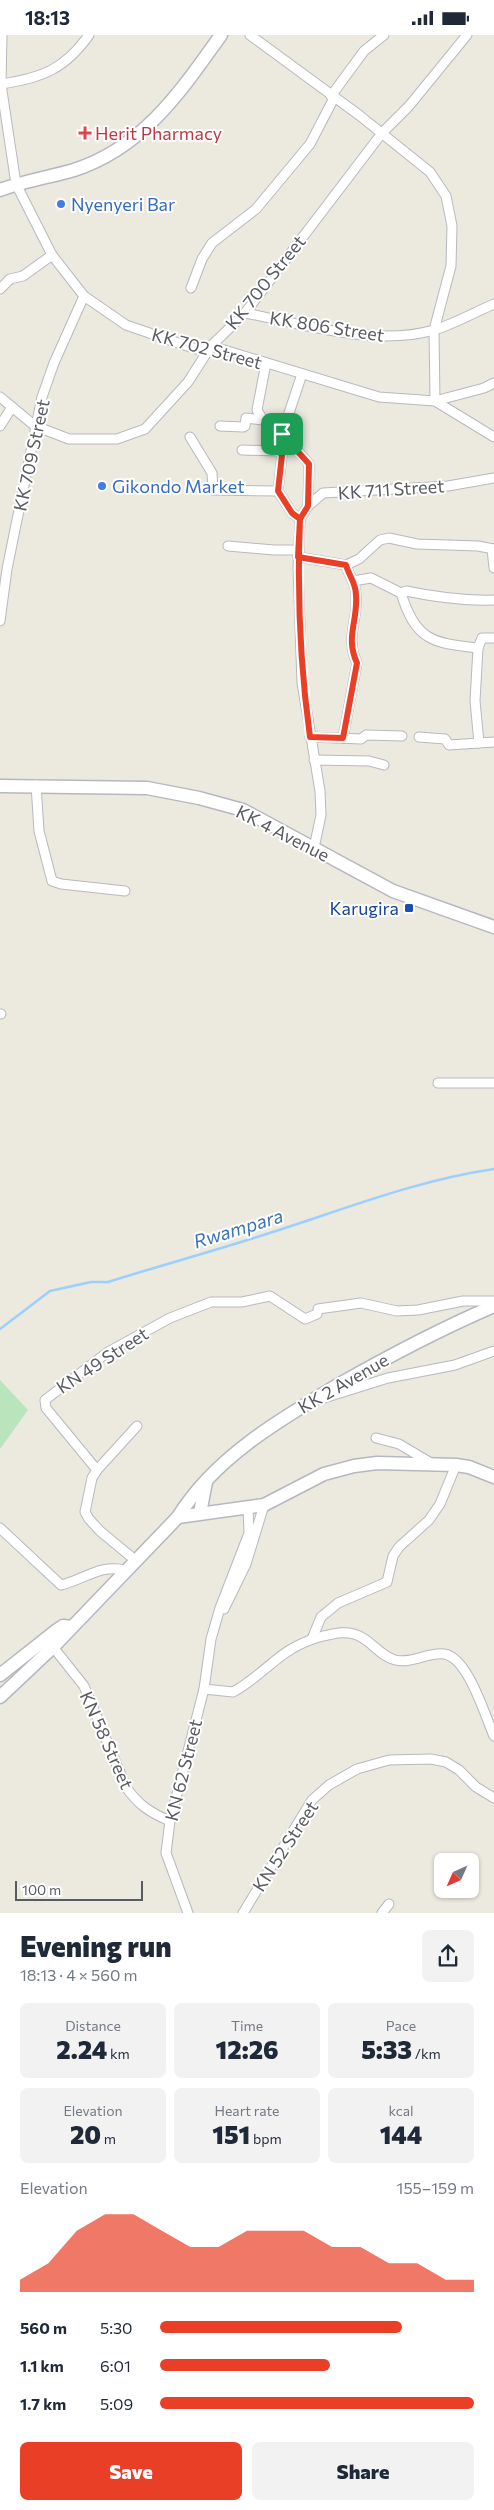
<!DOCTYPE html>
<meta charset="utf-8">
<style>
:root{--surface:#fff;--page:#f2f2f3;--text:#1f2937;--muted:#747a83;--accent:#ea3f27}
body{margin:0;font-family:Commissioner,sans-serif;background:var(--page);color:var(--text);height:100vh;display:flex;flex-direction:column;font-size:19px;white-space:nowrap}
*{box-sizing:border-box;margin:0}
p{font-size:16px;color:var(--muted)}
.icon{flex:none;width:28px;height:28px;fill:none;stroke:currentColor;stroke-width:2;stroke-linecap:round;stroke-linejoin:round}
.map{position:relative;height:1878px;overflow:hidden}
.side{display:flex;flex-direction:column;background:var(--surface);flex:1}
.side>*{flex:none}
.needle{width:32px;rotate:225deg}
.buttons{position:absolute;left:434px;top:1818px;display:grid;gap:10px}
.buttons a{display:grid;place-items:center;width:45px;height:45px;border-radius:8px;background:var(--surface);box-shadow:0 1px 4px #0004;font-size:25px}
.scale{position:absolute;left:15px;bottom:12px;width:128px;box-sizing:border-box;padding-left:5px;border:2px solid #585b61;border-top:0;font-size:14px;line-height:18px;white-space:nowrap;color:#585b61;-webkit-text-stroke:4px #fff;paint-order:stroke}
.pin{position:absolute;display:grid;place-items:center;width:42px;height:42px;color:#fff;margin:-21px;border-radius:10px;box-shadow:0 2px 8px #0006}
.round{display:grid;place-items:center;flex:none;width:52px;height:52px;border-radius:8px;background:var(--page)}
.overview{display:flex;align-items:center;justify-content:space-between;height:85px;padding:0 20px}
h1{font-size:28px;font-weight:800;line-height:38px}
.stats{display:grid;grid-template-columns:repeat(3,1fr);gap:8px;height:85px;padding:5px 20px}
.stats div{display:grid;align-content:center;border-radius:8px;background:var(--page);text-align:center}
.stats b{font-size:25px;font-weight:800}
.stats small{font-size:14px;font-weight:400}
.stats p{font-size:14px}
.chart{height:140px;padding:10px 20px}
.chart p{display:flex;justify-content:space-between}
.chart svg{width:100%;height:90px;margin-top:5px;fill:var(--accent);opacity:.7}
.button{display:flex;gap:10px;margin-top:auto;padding:10px 20px}
.button a{flex:1;height:58px;border-radius:8px;background:var(--accent);color:#fff;font-size:20px;font-weight:800;line-height:58px;text-align:center}
.button a+a{background:var(--page);color:var(--text)}
ul{padding:0 20px;list-style:none;font-size:16px}
li{display:grid;grid-template-columns:80px 60px 1fr;align-items:center;height:38px}
li i{height:12px;border-radius:6px;background:var(--accent)}
.status{display:flex;justify-content:space-between;align-items:center;height:35px;padding:0 25px;background:var(--surface);direction:ltr}
.status svg{height:14px;fill:currentColor}
.map>svg:first-child{display:block}
.green{fill:#bae4bc}
.lines{fill:none;stroke-linecap:round;stroke-linejoin:round}
.stream{stroke:#9ccfff;stroke-width:2.5}
.minor-casing{stroke:#b7b9bf;stroke-width:11}
.secondary-casing{stroke:#b5b8bf;stroke-width:15}
.minor{stroke:#fff;stroke-width:9}
.secondary{stroke:#fff;stroke-width:12}
.route-casing{stroke:#fff;stroke-width:10}
.route{stroke:#ea3f27;stroke-width:6}
.health-dot{fill:#e0444e;stroke:#fff;stroke-width:2}
.shop-dot{fill:#3f7fe0;stroke:#fff;stroke-width:2}
.transit-dot{fill:#1a4fb4;stroke:#fff;stroke-width:2}
.labels{text-anchor:middle;dominant-baseline:central;stroke-width:4;stroke-linejoin:round;paint-order:stroke}
.health-label{font-size:18px;fill:#be3a42;stroke:#fff;text-anchor:start}
.shop-label{font-size:18px;fill:#366cbe;stroke:#fff;text-anchor:start}
.street-label{font-size:18px;fill:#585b61;stroke:#fff}
.transit-label{font-size:18px;fill:#164399;stroke:#fff;text-anchor:end}
.water-label{font-size:19px;font-style:italic;fill:#3c74b9;stroke:#fff}
</style>
<div class="status"><b>18:13</b><svg viewBox="0 0 49 12"><path d="M0 12V9h3v3zM5 12V6h3v6zM10 12V3h3v9zM15 12V0h3v12zM26 1h20v11H26zM47 4h2v5h-2z"/></svg></div>
<div class="map">
<svg width="494" height="1878" viewBox="0 0 494 1878">
<rect width="100%" height="100%" fill="#ece9df"/>
<!-- green -->
<path class="green" d="M0,1345L28,1375L0,1414Z"/>
<g class="lines">
<!-- stream -->
<path class="stream" d="M0,1294L50,1256L91,1247H108C165,1229 222,1214 279,1195C350,1172 419,1145 494,1134"/>
<defs>
<g id="minor">
<path d="M2,0L1,49L16,149L52,220L84,261L126,290L196,314L211,311L379,362L435,366L484,353L494,348"/>
<path d="M250,0L359,80L430,137L446,161L452,191L451,231L434,295L435,366L494,402"/>
<path d="M1,49C42,43 65,34 89,0"/>
<path d="M331,61L364,16L384,0"/>
<path d="M191,253L202,224L212,208L256,174L310,109L334,63"/>
<path d="M0,254L10,244L23,241L52,220"/>
<path d="M245,278C304,289 375,312 434,295C454,289 475,277 494,269"/>
<path d="M266,328L257,375L263,385L285,401L309,429L308,471"/>
<path d="M0,362L35,391L69,404H117L145,394L188,347L211,311L245,278L382,98L409,71L467,0"/>
<path d="M0,391L12,372"/>
<path d="M220,391L243,392L245,391L246,383L263,385"/>
<path d="M190,402L212,438L213,455L278,456L292,478L300,484"/>
<path d="M242,415L279,416"/>
<path d="M278,456L282,420L277,414L302,339"/>
<path d="M228,511L274,515H299"/>
<path d="M492,514L494,533"/>
<path d="M298,522L346,530L359,524L380,505L389,503L417,509L478,511L494,514"/>
<path d="M353,546L371,543L401,558L406,556C435,562 465,566 494,565"/>
<path d="M401,558C416,607 434,608 478,613L475,666L479,708"/>
<path d="M0,586L7,534L42,362L54,328L84,261"/>
<path d="M478,613L482,603H494"/>
<path d="M310,702L361,704L366,700L402,701"/>
<path d="M419,702L445,704L449,710L494,707"/>
<path d="M343,703L357,628C345,602 358,587 356,560C356,548 349,541 346,530"/>
<path d="M314,725L369,726L384,730"/>
<path d="M36,750L39,796L52,846L61,849L125,856"/>
<path d="M314,813L321,780L320,756L302,648L298,533L300,484L308,471L323,458L448,451L494,443"/>
<path d="M0,979H1"/>
<path d="M438,1048H494"/>
<path d="M318,1274L361,1268L397,1276L418,1275L463,1266H494"/>
<path d="M324,1363L388,1343L455,1330L494,1316"/>
<path d="M376,1403L399,1409L431,1428"/>
<path d="M97,1435L137,1391"/>
<path d="M0,1493L61,1550C85,1544 100,1529 125,1535"/>
<path d="M135,1525L100,1496L89,1484L85,1477L92,1443L97,1435L46,1373L45,1365L108,1317L170,1283L211,1267H242L270,1261L305,1284L317,1279"/>
<path d="M224,1574L246,1529L264,1470"/>
<path d="M312,1604L321,1582L326,1578L338,1568L387,1547L393,1521L399,1512L429,1485L440,1469L456,1430"/>
<path d="M53,1612L84,1651L126,1752C138,1770 151,1778 170,1786"/>
<path d="M204,1654L233,1657C270,1636 278,1613 323,1601C334,1599 343,1596 354,1599C370,1603 379,1621 395,1625C412,1629 428,1617 444,1619C468,1622 485,1681 494,1701"/>
<path d="M188,1878L166,1818L170,1786L204,1654L211,1604L220,1573L249,1498L248,1473"/>
<path d="M243,1878L312,1765L329,1750L357,1734L389,1725L431,1724L446,1727L459,1735L476,1752L494,1763"/>
<path d="M382,1878L389,1869"/>
</g>
<g id="secondary">
<path d="M0,155C24,146 50,142 74,135C143,113 181,56 221,0"/>
<path d="M0,751L147,753L199,763L243,775L393,856L494,892"/>
<path d="M200,1478L206,1447"/>
<path d="M178,1482C214,1423 279,1385 338,1350C389,1321 440,1294 494,1271"/>
<path d="M0,1640L57,1595L63,1591L72,1592"/>
<path d="M0,1662L53,1612L178,1482L264,1470L324,1439L354,1431L377,1428L456,1430L469,1432L494,1442"/>
</g>
</defs>
<!-- minor casing -->
<use href="#minor" class="minor-casing"/>
<!-- secondary casing -->
<use href="#secondary" class="secondary-casing"/>
<!-- minor -->
<use href="#minor" class="minor"/>
<!-- secondary -->
<use href="#secondary" class="secondary"/>
</g>
<g class="lines">
<defs>
<path id="route" d="M282,399L277,414L282,420L278,456L292,478L300,484C297,557 300,630 310,702L343,703L357,628C345,602 358,587 356,560C356,548 349,541 346,530L298,522L300,484L308,471L309,429L282,399"/>
</defs>
<!-- route casing -->
<use href="#route" class="route-casing"/>
<!-- route -->
<use href="#route" class="route"/>
</g>
<!-- markers -->
<path class="health-dot" d="M82.5 90.5h5v5h5v5h-5v5h-5v-5h-5v-5h5z"/>
<g class="shop-dot">
<circle cx="61" cy="169" r="5"/>
<circle cx="102" cy="451" r="5"/>
</g>
<rect class="transit-dot" x="404" y="868" width="10" height="10" rx="2.5"/>
<g class="labels">
<!-- health labels -->
<g class="health-label">
<text x="95" y="98">Herit Pharmacy</text>
</g>
<!-- shop labels -->
<g class="shop-label">
<text x="71" y="169">Nyenyeri Bar</text>
<text x="112" y="451">Gikondo Market</text>
</g>
<!-- street labels -->
<g class="street-label">
<text transform="translate(265 247) rotate(-51)">KK 700 Street</text>
<text transform="translate(327 291) rotate(9)">KK 806 Street</text>
<text transform="translate(207 313) rotate(15)">KK 702 Street</text>
<text transform="translate(31 420) rotate(-78)">KK 709 Street</text>
<text transform="translate(391 454) rotate(-4)">KK 711 Street</text>
<text transform="translate(283 798) rotate(27)">KK 4 Avenue</text>
<text transform="translate(102 1325) rotate(-33)">KN 49 Street</text>
<text transform="translate(343 1348) rotate(-30)">KK 2 Avenue</text>
<text transform="translate(107 1705) rotate(66)">KN 58 Street</text>
<text transform="translate(183 1735) rotate(-76)">KN 62 Street</text>
<text transform="translate(285 1811) rotate(-57)">KN 52 Street</text>
</g>
<!-- transit labels -->
<g class="transit-label">
<text x="399" y="873">Karugira</text>
</g>
<!-- water labels -->
<g class="water-label">
<text transform="translate(238 1193) rotate(-17)">Rwampara</text>
</g>
</g>
</svg>
<div class="buttons">
<a><svg class="needle" viewBox="-14 -14 28 28"><path d="M0-13l5 13h-10z" fill="#e53935"/><path d="M0 13l5-13h-10z" fill="#747a83"/></svg></a>
</div>
<div class="scale">100 m</div>
<div class="pin" style="left:282px;top:399px;background:#1e9e55"><svg class="icon" aria-label="arrive" viewBox="0 0 24 24"><path d="M6 21V4h12l-3 4 3 4H6"/></svg></div>
</div>
<section class="side">
<div class="overview"><div><h1>Evening run</h1><p>18:13 · 4 × 560 m</p></div><a class="round"><svg class="icon" aria-label="share" viewBox="0 0 24 24"><path d="M12 15V3M7 8l5-5 5 5M5 13v7h14v-7"/></svg></a></div>
<div class="stats">
<div><p>Distance</p><b>2.24<small> km</small></b></div>
<div><p>Time</p><b>12:26</b></div>
<div><p>Pace</p><b>5:33<small> /km</small></b></div>
</div>
<div class="stats">
<div><p>Elevation</p><b>20<small> m</small></b></div>
<div><p>Heart rate</p><b>151<small> bpm</small></b></div>
<div><p>kcal</p><b>144</b></div>
</div>
<div class="chart"><p><span>Elevation</span>155–159 m</p>
<svg viewBox="0 0 160 44" preserveAspectRatio="none"><path d="M0 44V38L10 30L20 14L30 6L40 6L50 14L60 22L70 22L80 14L90 14L100 14L110 22L120 22L130 30L140 30L150 38L160 38V44z"/></svg>
</div>
<ul>
<li><b>560 m</b>5:30<i style="width:77%"></i></li>
<li><b>1.1 km</b>6:01<i style="width:54%"></i></li>
<li><b>1.7 km</b>5:09<i style="width:100%"></i></li>
</ul>
<div class="button"><a>Save</a><a>Share</a></div>
</section>
